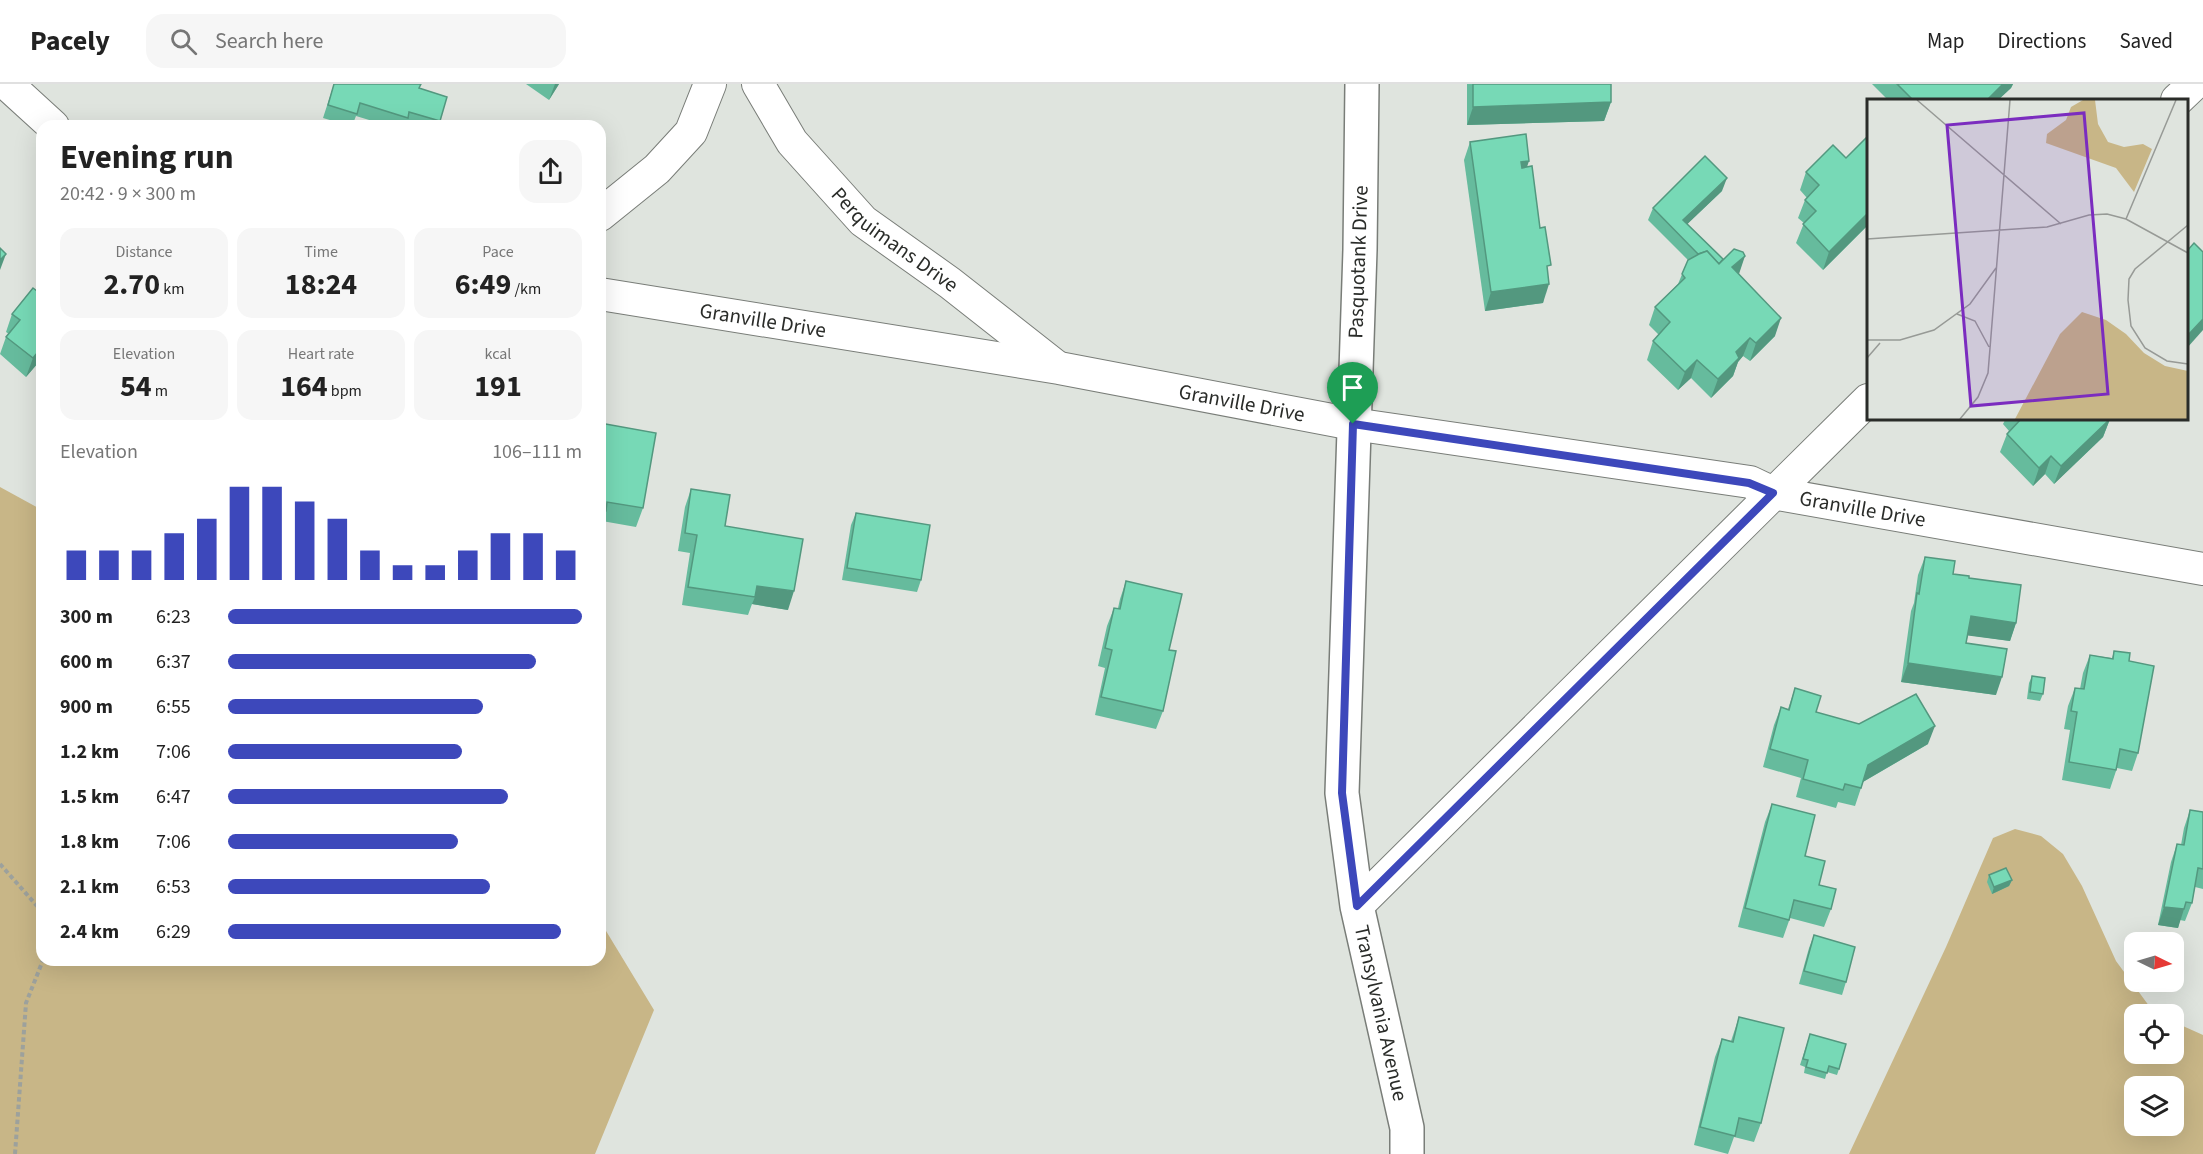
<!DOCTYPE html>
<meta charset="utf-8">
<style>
:root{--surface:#fff;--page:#f6f6f6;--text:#222;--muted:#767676;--line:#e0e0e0;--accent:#3d48bb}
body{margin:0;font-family:"Source Sans 3",sans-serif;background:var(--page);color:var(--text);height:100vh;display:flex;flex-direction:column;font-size:22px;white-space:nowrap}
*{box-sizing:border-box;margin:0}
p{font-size:20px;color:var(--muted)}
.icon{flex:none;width:33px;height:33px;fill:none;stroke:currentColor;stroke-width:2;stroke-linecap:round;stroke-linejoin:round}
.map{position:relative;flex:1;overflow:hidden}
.sheet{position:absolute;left:36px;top:36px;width:570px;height:846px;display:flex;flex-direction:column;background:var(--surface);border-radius:18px;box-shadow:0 6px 24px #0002}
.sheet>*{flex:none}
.needle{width:39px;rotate:95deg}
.buttons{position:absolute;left:2124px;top:848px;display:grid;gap:12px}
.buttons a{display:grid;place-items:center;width:60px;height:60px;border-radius:12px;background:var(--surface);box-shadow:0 6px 24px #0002;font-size:30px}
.pin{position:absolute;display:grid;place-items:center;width:51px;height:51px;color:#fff;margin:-62px -26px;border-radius:50% 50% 50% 0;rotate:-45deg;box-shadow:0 0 6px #0007}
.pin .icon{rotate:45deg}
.round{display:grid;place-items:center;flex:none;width:63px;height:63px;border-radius:18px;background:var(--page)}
.overview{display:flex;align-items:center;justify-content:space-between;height:102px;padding:0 24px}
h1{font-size:33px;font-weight:700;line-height:45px}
.metrics{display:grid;grid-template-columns:repeat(3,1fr);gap:9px;height:102px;padding:6px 24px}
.metrics div{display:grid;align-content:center;border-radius:15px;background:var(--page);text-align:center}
.metrics b{font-size:30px;font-weight:700}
.metrics small{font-size:16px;font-weight:400}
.metrics p{font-size:16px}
.chart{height:168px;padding:12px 24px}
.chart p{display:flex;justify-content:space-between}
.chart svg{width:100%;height:108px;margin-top:6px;stroke:var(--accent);stroke-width:6}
ul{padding:0 24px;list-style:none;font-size:20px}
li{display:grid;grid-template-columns:96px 72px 1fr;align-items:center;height:45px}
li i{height:15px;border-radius:8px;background:var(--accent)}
header{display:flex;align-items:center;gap:36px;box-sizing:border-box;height:84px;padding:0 30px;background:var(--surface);border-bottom:2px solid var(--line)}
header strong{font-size:28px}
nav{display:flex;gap:33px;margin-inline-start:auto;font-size:21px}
.search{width:420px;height:54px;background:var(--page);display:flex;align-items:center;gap:15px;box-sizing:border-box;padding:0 21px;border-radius:18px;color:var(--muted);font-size:22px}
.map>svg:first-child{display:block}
.green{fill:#c8b687;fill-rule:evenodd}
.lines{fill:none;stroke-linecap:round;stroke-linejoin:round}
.street-casing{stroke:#797d78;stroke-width:34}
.secondary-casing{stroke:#797d78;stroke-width:36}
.path{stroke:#9da19c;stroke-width:4;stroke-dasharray:4.5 3;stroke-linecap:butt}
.street{stroke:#fff;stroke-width:32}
.secondary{stroke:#fff;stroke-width:33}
.wall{fill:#66bb9d}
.shaded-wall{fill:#53987f}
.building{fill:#77d9b6;stroke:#53987f;stroke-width:1.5}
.route-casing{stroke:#fff;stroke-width:12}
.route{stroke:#3d48bb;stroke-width:8}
.labels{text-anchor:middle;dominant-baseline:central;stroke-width:6;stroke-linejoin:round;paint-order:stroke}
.street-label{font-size:21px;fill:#2a2c29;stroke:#fff}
.inset-road{fill:none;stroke:#979a96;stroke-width:1.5}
.view{fill:#7b2cbf;fill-opacity:0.15;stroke:#7b2cbf;stroke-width:3}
.inset-edge{fill:none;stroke:#2a2c29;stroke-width:3}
</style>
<header>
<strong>Pacely</strong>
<div class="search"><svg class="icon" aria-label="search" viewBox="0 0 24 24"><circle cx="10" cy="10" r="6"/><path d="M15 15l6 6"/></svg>Search here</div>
<nav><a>Map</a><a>Directions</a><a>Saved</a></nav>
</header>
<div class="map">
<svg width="2203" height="1070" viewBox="0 0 2203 1070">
<rect width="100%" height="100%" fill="#dfe4de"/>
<!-- green -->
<g class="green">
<path d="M0,403L42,426V876H600V837L654,926L595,1070H0Z"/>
<path d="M2015,745L2041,752L2063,770L2082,802L2116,877L2155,930H2134V969H2174V938L2203,951V1070H1849L1946,863L1993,754ZM2134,1002H2174V1041H2134Z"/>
</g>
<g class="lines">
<defs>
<g id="street">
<path d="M7,0L53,42"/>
<path id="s1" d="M758,0L792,58L863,137L950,199L1057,283"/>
<path d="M2177,16L2194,0"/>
<path d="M600,131L657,85L691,48L710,0"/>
<path id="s2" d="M600,210L1059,284L1353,340L1750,398L1773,409L2203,485"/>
<path d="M1357,822L1868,316"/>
</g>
<g id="secondary">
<path id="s3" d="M1362,0L1360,166L1342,709L1357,822L1407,1044V1070"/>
</g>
</defs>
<!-- street casing -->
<use href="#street" class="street-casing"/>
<!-- secondary casing -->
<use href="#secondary" class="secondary-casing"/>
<!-- path -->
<g class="path">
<path d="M0,780L38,823L42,834"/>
<path d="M15,1070L26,919L43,876"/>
</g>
<!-- street -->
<use href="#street" class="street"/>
<!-- secondary -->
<use href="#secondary" class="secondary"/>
</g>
<!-- wall -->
<g class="wall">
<path d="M334,0H421L419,4L447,13L438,42H408L405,41V42H389L356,32L352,42H350L323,34Z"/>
<path d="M526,0H559L549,16Z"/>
<path d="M1467,0H1611V18L1604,37L1467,41Z"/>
<path d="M1872,0H2013L2011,4L1998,16H1888Z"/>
<path d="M1869,56V140L1823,186L1796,159L1804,139L1798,134L1805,116L1807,114L1800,106L1806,88L1846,74Z"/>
<path d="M1470,58L1527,83L1540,144L1548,190L1543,219L1485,227L1464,76Z"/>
<path d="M1722,107L1687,140L1739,190L1775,252L1750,277L1743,272L1738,278L1733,292L1711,314L1691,294L1678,306L1647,276L1653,257L1659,251L1649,241L1655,223L1678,200L1688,176L1648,136L1653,124Z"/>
<path d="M42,209V282L38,279L26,293L0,270L6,253L9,250L6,248L12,230Z"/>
<path d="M2006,334L2110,335L2103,353L2054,400L2045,390L2033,402L2000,368L2007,350L2009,347L2003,340Z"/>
<path d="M600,339L643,424L636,443L602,437L600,443Z"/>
<path d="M691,405L725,442L788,526L752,520L748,531L682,521L690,469L678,467L685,423Z"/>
<path d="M856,429L921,496L917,508L842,496L851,441Z"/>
<path d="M1925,473L1953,490L1969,494L2016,539L2010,557L1968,551L1966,559L1996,611L1901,598L1911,527L1914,519L1918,491Z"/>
<path d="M1126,497L1169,566L1163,627L1156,645L1095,631L1105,584L1098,582L1107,542L1114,524H1118L1120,515Z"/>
<path d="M2114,567L2129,577L2138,669L2132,687L2117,684L2110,705L2062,696L2070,646L2064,645L2068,622L2075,604L2080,605L2083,589L2090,571L2112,574Z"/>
<path d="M2032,592L2043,610L2040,617L2027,615L2029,599Z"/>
<path d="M1795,604L1816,628L1928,660L1863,698L1855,722L1838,718L1836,724L1796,713L1801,694L1763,683L1774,641L1781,623L1788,625Z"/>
<path d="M1772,720L1805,772L1831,825L1824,843L1790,834L1783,854L1738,843L1765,738Z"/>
<path d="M2190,726L2203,728V805L2195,803L2192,819L2185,837L2180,836L2178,844L2158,841L2171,778L2177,760L2181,761L2184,744Z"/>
<path d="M1989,791L2012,796L2009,802L1992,810L1987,798Z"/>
<path d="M1814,851L1846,898L1842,911L1799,900L1809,864Z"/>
<path d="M1739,933L1761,1039L1754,1058L1734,1053L1728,1070L1694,1061L1715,973L1722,955L1731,957Z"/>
<path d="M1810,950L1839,985L1837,991L1827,988L1825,995L1804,989L1805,983L1800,981Z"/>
</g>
<!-- shaded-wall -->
<g class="shaded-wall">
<path d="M555,0H559L549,16Z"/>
<path d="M2003,0H2013L2011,4L1998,16H1987Z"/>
<path d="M1611,18L1604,37L1467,41L1473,23Z"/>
<path d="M1529,77L1523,95L1521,78Z"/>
<path d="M1727,94L1722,107L1678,149L1683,136Z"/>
<path d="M1869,128V140L1823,186L1829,168Z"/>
<path d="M6,170L0,186V176Z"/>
<path d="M1745,172L1739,190L1732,183Z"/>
<path d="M1549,200L1543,219L1485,227L1491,208Z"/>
<path d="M1781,234L1775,252L1750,277L1756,259Z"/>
<path d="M2203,235V246L2187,264V252Z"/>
<path d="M1750,254L1743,272L1738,278L1733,292L1711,314L1718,295L1736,268Z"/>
<path d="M42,263V266L38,279L26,293L33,274Z"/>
<path d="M1697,276L1691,294L1678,306L1685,288Z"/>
<path d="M2110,335L2103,353L2054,400L2061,382Z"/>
<path d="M2051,372L2045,390L2033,402L2039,384Z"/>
<path d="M757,502L794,507L788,526L752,520L755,513Z"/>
<path d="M1971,532L2016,539L2010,557L1964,551Z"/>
<path d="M1908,579L2002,593L1996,611L1901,598Z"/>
<path d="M1935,642L1928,660L1861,699L1868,681Z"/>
<path d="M2012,796L2009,802L1992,810L1994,803Z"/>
<path d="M2164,823L2184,825L2178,844L2158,841Z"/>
</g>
<!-- building -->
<g class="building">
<path d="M334,0H421L419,4L447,13L440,37L409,28L408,34L360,19L357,30L328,21Z"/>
<path d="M1473,0H1611V18L1473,23Z"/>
<path d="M1897,0H2003L1987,16H1913Z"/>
<path d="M1526,50L1529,77L1521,78L1522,84L1532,82L1540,144L1545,143L1551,181L1547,182L1549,200L1491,208L1470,58Z"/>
<path d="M1866,54L1869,56V128L1829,168L1803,140L1816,127L1805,116L1819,101L1806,88L1833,61L1846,74Z"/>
<path d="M1705,72L1727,94L1683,136L1723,175L1719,180L1707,167L1698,170L1653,124Z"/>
<path d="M2194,159L2203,168V235L2187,252V167Z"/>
<path d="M0,164L6,170L0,176Z"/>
<path d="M1734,165L1743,168L1745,172L1732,183L1781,234L1756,259L1750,254L1736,268L1739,274L1718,295L1697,276L1685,288L1653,257L1670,238L1655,223L1685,194L1682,190L1688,176L1699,170L1707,167L1719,180Z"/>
<path d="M33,204L41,210L42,209V263L33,274L6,253L20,236L12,230Z"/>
<path d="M2022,334H2110V335L2061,382L2051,372L2039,384L2007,350Z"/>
<path d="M600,339L656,349L643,424L607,418L606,427L600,426Z"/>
<path d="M691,405L730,411L725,442L803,455L794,507L757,502L755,513L688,503L697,451L685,449Z"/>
<path d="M856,429L930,441L921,496L847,484Z"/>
<path d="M1925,473L1955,477L1953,490L1969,492V494L2021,501L2016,539L1971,532L1966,559L2007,565L2002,593L1908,579L1917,509L1919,510Z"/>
<path d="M1126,497L1182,510L1169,566L1176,567L1163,627L1101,613L1112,566L1105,564L1114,524L1120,525Z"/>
<path d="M2114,567L2130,569L2129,577L2154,582L2138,669L2120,665L2116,686L2069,678L2077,628L2071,627L2075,604L2084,605L2090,571L2113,575Z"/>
<path d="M2032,592L2045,594L2043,610L2030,608Z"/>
<path d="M1795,604L1821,612L1816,628L1859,640L1916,610L1935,642L1868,681L1861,704L1845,700L1843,706L1803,695L1808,676L1770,665L1781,623L1789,626Z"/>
<path d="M1772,720L1815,731L1805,772L1825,777L1819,801L1836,805L1831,825L1794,816L1789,836L1745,824Z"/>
<path d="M2190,726L2203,728V785L2198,784L2192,819L2186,818L2184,825L2164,823L2177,760L2184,761Z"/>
<path d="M2006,784L2012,796L1994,803L1989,791Z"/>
<path d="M1814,851L1855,863L1846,898L1804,887Z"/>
<path d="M1739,933L1784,944L1761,1039L1739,1034L1735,1052L1700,1043L1722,955L1733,958Z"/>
<path d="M1810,950L1846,960L1839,985L1829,982L1827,989L1806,983L1808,976L1803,975Z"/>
</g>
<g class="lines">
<defs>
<path id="route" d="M1353,340L1749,399L1773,409L1357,822L1342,709Z"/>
</defs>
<!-- route casing -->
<use href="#route" class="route-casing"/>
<!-- route -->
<use href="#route" class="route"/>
</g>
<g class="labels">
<!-- street labels -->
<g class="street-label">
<text stroke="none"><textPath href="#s1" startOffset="210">Perquimans Drive</textPath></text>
<text transform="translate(1358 178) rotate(-88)">Pasquotank Drive</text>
<text stroke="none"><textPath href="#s2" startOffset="165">Granville Drive</textPath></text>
<text stroke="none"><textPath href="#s2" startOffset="651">Granville Drive</textPath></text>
<text stroke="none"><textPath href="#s2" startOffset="1282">Granville Drive</textPath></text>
<text stroke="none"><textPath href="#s3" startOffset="933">Transylvania Avenue</textPath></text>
</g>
</g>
<!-- overview -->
<g transform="translate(1867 15)">
<rect width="321" height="321" fill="#dfe4de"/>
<path d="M216,1H228L231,25L241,43L257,48L276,45L285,50L267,93L249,69L179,44L180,35L199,21L204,8ZM215,213L239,221L259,235L277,254L298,267L321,272V320H148L193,235Z" fill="#c8b687"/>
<path class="inset-road" d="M50,1L194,125M259,120L309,1M321,126L268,170L262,180L261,201L264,227L278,249L300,262L321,265M0,140L180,128L222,116L240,115L259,120L321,154M90,215L108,222L122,248M0,241H33L67,231L103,205L129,169M0,259L13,244M93,320L111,298L121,274L143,1"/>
<path class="view" d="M217,14L241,295L104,307L80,26Z"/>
<rect width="321" height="321" class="inset-edge"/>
</g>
</svg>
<div class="buttons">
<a><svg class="needle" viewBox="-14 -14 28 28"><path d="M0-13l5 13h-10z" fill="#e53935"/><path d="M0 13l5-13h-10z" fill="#767676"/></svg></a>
<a><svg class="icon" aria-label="locate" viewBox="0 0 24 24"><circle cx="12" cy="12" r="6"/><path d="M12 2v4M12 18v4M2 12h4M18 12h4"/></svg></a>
<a><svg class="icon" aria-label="layers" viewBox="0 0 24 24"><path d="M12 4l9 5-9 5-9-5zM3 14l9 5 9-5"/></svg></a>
</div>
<div class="pin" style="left:1353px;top:340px;background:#1e9e55"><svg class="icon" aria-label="arrive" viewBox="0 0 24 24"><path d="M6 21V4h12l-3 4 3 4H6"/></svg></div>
<section class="sheet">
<div class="overview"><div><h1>Evening run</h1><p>20:42 · 9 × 300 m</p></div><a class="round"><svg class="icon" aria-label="share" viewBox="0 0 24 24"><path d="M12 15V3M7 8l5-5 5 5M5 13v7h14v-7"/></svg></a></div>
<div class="metrics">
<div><p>Distance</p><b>2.70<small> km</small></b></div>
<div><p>Time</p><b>18:24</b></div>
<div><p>Pace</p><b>6:49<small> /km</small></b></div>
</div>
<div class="metrics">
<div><p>Elevation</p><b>54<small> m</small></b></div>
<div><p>Heart rate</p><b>164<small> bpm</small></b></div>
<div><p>kcal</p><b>191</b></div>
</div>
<div class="chart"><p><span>Elevation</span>106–111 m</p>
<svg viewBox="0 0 160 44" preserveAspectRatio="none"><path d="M5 44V32M15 44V32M25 44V32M35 44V25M45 44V19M55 44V6M65 44V6M75 44V12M85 44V19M95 44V32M105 44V38M115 44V38M125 44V32M135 44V25M145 44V25M155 44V32"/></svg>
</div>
<ul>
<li><b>300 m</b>6:23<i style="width:100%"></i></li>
<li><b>600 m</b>6:37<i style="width:87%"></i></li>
<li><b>900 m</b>6:55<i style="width:72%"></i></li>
<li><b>1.2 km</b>7:06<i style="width:66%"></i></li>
<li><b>1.5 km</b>6:47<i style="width:79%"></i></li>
<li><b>1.8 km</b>7:06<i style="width:65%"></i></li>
<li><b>2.1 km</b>6:53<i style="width:74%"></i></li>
<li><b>2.4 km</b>6:29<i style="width:94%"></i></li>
</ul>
</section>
</div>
